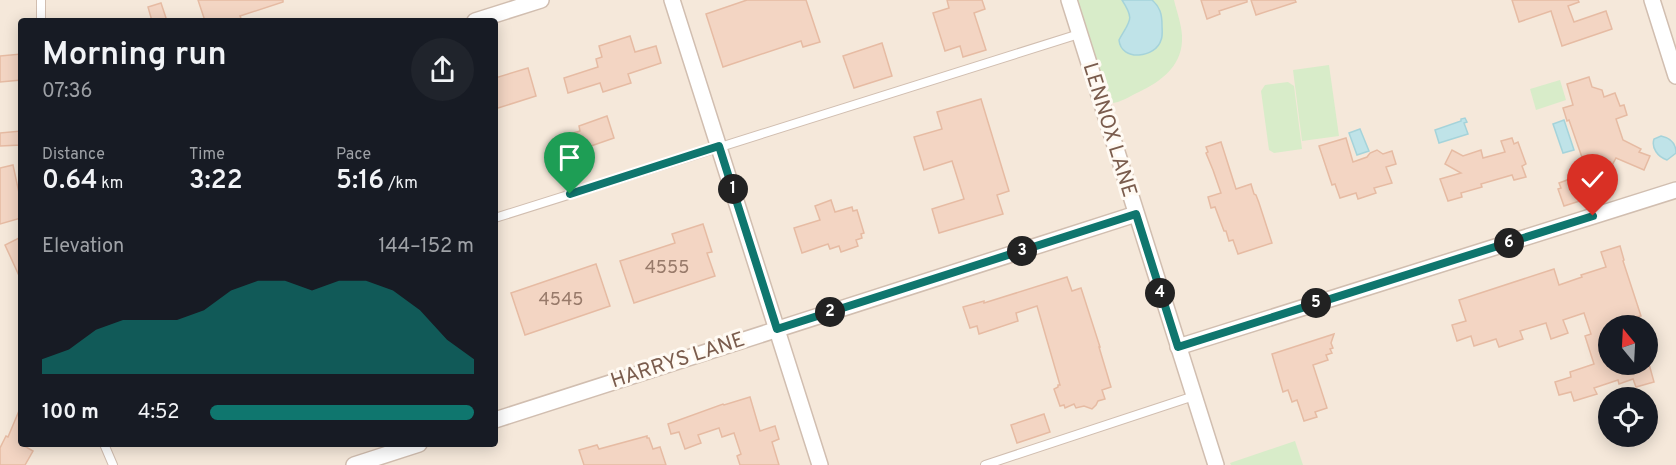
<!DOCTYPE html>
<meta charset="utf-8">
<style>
:root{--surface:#171b24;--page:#20242c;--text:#f1f3f6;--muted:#9ea1a6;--accent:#0f766e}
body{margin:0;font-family:Overpass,sans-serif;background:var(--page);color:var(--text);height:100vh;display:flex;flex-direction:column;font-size:22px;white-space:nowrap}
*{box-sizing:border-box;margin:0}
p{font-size:20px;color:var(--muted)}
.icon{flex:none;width:33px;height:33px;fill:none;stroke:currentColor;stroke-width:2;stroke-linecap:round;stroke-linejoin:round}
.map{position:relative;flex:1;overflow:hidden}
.details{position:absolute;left:18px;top:18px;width:480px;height:429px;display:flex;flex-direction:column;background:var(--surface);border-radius:6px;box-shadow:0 3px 15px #0003}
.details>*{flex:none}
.needle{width:39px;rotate:342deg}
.controls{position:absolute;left:1598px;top:315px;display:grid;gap:12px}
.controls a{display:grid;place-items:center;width:60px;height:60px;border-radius:50%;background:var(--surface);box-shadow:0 3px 15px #0003;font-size:30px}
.pin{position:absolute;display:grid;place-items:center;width:51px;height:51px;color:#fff;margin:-62px -26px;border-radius:50% 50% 50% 0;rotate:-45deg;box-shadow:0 0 6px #0007}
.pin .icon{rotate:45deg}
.km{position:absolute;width:30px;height:30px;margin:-15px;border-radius:50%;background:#222;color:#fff;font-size:16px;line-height:30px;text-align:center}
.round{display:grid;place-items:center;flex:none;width:63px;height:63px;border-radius:32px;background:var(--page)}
.headline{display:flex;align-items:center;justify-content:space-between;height:102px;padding:0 24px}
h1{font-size:33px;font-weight:600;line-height:45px}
.figures{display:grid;grid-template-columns:repeat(3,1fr);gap:9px;height:102px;padding:6px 24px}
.figures div{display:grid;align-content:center}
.figures b{font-size:26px;font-weight:600}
.figures small{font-size:16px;font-weight:400}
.figures p{font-size:16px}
.chart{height:168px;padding:12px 24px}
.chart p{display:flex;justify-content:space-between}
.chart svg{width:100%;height:108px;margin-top:6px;fill:var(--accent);opacity:.7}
ul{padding:0 24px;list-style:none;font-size:20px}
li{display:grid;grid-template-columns:96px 72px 1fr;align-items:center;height:45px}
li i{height:15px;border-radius:8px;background:var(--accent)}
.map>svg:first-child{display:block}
.residential{fill:#f5e8da;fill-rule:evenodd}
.green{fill:#d8ecc9}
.water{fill:#bfe3e8;stroke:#a5d3da;stroke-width:1.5}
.building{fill:#f3d5c3;stroke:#e6bba3;stroke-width:1.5}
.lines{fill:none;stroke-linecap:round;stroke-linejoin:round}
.service-casing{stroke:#d1beb0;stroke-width:10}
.minor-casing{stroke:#d1beb0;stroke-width:18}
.service{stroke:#fff;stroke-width:8}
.minor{stroke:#fff;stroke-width:15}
.route-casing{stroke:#fff;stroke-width:12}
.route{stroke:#0f766e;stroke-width:8}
.labels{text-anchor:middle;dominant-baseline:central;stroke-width:6;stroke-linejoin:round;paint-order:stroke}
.number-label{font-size:18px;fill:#987a6a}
.street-label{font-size:21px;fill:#7a5c4d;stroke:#fffaf3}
</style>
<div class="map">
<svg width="1676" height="465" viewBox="0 0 1676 465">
<rect width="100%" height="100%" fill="#fdf6ec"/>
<!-- residential -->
<path class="residential" d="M0,0H1676V465H0ZM21,21H495V444H21ZM1608,326H1647V364H1608ZM1608,398H1647V436H1608Z"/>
<!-- green -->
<g class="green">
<path d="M1073,0H1174C1177,13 1183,28 1182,41C1181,67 1160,82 1139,92C1130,96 1119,104 1109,103Z"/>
<path d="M1329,65L1339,136L1302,141L1293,70Z"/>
<path d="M1560,80L1566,100L1536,110L1530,89Z"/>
<path d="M1288,82L1294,86L1302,149L1274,153L1269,150L1261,91L1265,85Z"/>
<path d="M1295,441L1303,465H1231L1230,463Z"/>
</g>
<!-- water -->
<g class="water">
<path d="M1122,0H1152C1160,7 1162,14 1162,25C1162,30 1163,36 1161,40C1156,58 1121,62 1119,40C1130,20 1135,20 1122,0Z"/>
<path d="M1465,118L1467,122L1464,123L1468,134L1439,143L1435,130L1461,121V119Z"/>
<path d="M1564,120L1574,150L1563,153L1553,124Z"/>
<path d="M1360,129L1369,151L1357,155L1349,133Z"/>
<path d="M1661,136C1671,138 1676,143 1676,153L1667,160C1658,157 1651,148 1654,139Z"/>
</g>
<!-- building -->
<g class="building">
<path d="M198,0H283V2L240,16L242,21H205Z"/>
<path d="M747,0H806L820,42L803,47L801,41L723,67L706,14Z"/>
<path d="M947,0H982L985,9L974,13L986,50L963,57L960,46L945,51L933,13L949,8Z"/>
<path d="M1201,0H1247V2L1219,11L1220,14L1207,19Z"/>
<path d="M1251,0H1295L1296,2L1256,15Z"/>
<path d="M1512,0H1578L1579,2L1568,6L1574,22L1606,11L1612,29L1562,46L1551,11L1519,22Z"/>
<path d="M161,3L167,21H152L148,7Z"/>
<path d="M630,36L635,52L656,46L661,63L628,74L631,83L603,92L600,83L568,93L564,78L598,67L596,59L602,57L599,46Z"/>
<path d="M882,43L892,76L854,88L843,56Z"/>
<path d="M21,54V80L0,82V56Z"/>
<path d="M528,68L536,96L495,109V78Z"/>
<path d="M1589,77L1592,87L1602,90L1604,97L1615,93L1620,106L1624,105L1627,115L1616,119L1623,140L1641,149L1639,152L1650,156L1644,170L1616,158L1605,178L1585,166L1569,120L1567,121L1563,108L1573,105L1567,84Z"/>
<path d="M981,99L1009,191L997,195L1003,214L939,233L932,209L964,199L952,161L924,170L914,137L942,129L937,112Z"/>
<path d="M607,116L614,138L588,147L590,155L562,165L553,139L580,131L579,126Z"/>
<path d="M21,131V145L0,146V133Z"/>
<path d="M1346,138L1353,162L1367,157L1370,153L1377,150L1383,154L1392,151L1396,164L1386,167L1392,183L1374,188L1376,193L1358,199L1356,193L1340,198L1335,184L1332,185L1319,146Z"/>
<path d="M1512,138L1514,144L1518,142L1526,164L1522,166L1526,177L1514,180L1512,175L1481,184L1482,187L1461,193L1462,197L1448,201L1440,179L1461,173L1445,164L1452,150L1463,156L1481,150L1483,158L1505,152L1501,141Z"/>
<path d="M1221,142L1236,189L1251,184L1254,194L1256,195L1259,203L1272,243L1238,254L1233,240L1229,241L1226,231H1224L1215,207L1211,208L1208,197L1221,193L1213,170L1206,153L1208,152L1206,147Z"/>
<path d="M13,165L19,193L21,192V218L0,224V168Z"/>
<path d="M1578,176L1586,199L1564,206L1558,189L1561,188L1559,183Z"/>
<path d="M831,200L835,212L852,207L853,211L857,210L864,233L861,234L862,238L856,240L858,246L841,252L839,246L830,249L828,244L802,253L794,228L820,220L815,206Z"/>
<path d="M703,224L712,252L707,253L715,276L634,303L620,261L675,243L672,234Z"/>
<path d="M21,237V280L5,245Z"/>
<path d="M1620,246L1624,260L1623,261L1641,316L1636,317L1638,326H1608V364H1649L1654,382L1636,387L1633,379L1619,384L1618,380L1594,388L1597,394L1574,401L1571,392L1559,395L1555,382L1571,377L1570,372L1594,364L1585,336L1591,334L1584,313L1563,320L1568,333L1551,339L1546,323L1520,331L1523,339L1499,347L1496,339L1474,346L1471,336L1457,341L1452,325L1466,321L1459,300L1554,269L1559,285L1582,277L1581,275L1606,267L1601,252Z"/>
<path d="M596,264L610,306L525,335L511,293Z"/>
<path d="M1067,277L1072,291L1081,288L1100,347H1099L1111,387L1102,390L1105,399L1098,401L1096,405L1092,409L1084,406L1076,408L1074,404L1065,408L1064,405L1060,406L1054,389L1058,387V385H1060L1037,306L1016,313L1018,321L979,334L977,326L970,328L963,307L984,301V303Z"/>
<path d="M1334,334L1331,343L1333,348L1330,349L1332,353L1326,355L1328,360L1313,365L1327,408L1315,412L1317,417L1304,421L1297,400L1292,402L1288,390L1283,392L1272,354Z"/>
<path d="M750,397L760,431L775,426L779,439L772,442L779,465H740L737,456L741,454L734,433L722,437L719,428L698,435L701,443L685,449L679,432L671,434L668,424L723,404L724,405Z"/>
<path d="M21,406V444L33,451L25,465H0V448L6,436L8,437Z"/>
<path d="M1044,414L1050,432L1017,443L1011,425Z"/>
<path d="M647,436V438H649L653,449L660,447L666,465H584L579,450L597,445L599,449Z"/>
</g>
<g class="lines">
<defs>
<g id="service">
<path d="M41,21V0"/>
<path d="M495,218L1079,34"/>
<path d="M104,444L113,465"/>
<path d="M985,465L1194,396"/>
</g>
<g id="minor">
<path d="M672,0L820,465"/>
<path d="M1069,0L1216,465"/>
<path d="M1652,0L1676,76"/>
<path d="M475,21L541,0"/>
<path d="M1178,347L1676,190"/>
<path d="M495,420L1136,214"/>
<path d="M354,465L419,444"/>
</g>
</defs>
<!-- service casing -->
<use href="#service" class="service-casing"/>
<!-- minor casing -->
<use href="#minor" class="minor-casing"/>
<!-- service -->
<use href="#service" class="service"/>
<!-- minor -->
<use href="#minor" class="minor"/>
</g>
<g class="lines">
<defs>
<path id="route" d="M570,194L719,146L777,329L1136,214L1178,347L1593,216"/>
</defs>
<!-- route casing -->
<use href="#route" class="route-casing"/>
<!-- route -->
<use href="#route" class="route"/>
</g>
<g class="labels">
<!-- number labels -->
<g class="number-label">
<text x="667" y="268">4555</text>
<text x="561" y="300">4545</text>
</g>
<!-- street labels -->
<g class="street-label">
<text transform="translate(1109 130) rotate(73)">LENNOX LANE</text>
<text transform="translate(678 361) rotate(-18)">HARRYS LANE</text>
</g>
</g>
</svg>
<div class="controls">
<a><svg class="needle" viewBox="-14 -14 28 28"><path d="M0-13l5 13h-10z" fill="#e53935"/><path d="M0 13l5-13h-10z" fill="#9ea1a6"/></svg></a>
<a><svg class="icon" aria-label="locate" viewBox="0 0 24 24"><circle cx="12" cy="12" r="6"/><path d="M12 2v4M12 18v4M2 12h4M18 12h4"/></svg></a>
</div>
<div class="pin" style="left:570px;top:194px;background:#1e9e55"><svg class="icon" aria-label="arrive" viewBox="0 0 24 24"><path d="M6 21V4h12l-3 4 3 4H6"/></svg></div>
<div class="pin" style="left:1593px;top:216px;background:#d93025"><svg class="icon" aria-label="check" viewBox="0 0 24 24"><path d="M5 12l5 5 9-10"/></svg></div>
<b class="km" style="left:733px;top:189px">1</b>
<b class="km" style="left:830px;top:312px">2</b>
<b class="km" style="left:1022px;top:251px">3</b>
<b class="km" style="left:1160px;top:293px">4</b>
<b class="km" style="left:1316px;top:303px">5</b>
<b class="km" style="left:1509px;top:243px">6</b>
<section class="details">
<div class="headline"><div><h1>Morning run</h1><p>07:36</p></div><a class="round"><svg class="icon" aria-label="share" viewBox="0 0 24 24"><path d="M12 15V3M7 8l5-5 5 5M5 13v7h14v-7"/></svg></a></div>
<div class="figures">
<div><p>Distance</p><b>0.64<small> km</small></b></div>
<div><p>Time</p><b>3:22</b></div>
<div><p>Pace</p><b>5:16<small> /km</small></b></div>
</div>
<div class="chart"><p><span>Elevation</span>144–152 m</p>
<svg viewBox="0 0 160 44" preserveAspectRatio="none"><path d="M0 44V38L10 34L20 26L30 22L40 22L50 22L60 18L70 10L80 6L90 6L100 10L110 6L120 6L130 10L140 18L150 30L160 38V44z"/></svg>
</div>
<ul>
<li><b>100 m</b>4:52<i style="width:100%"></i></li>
</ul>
</section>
</div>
